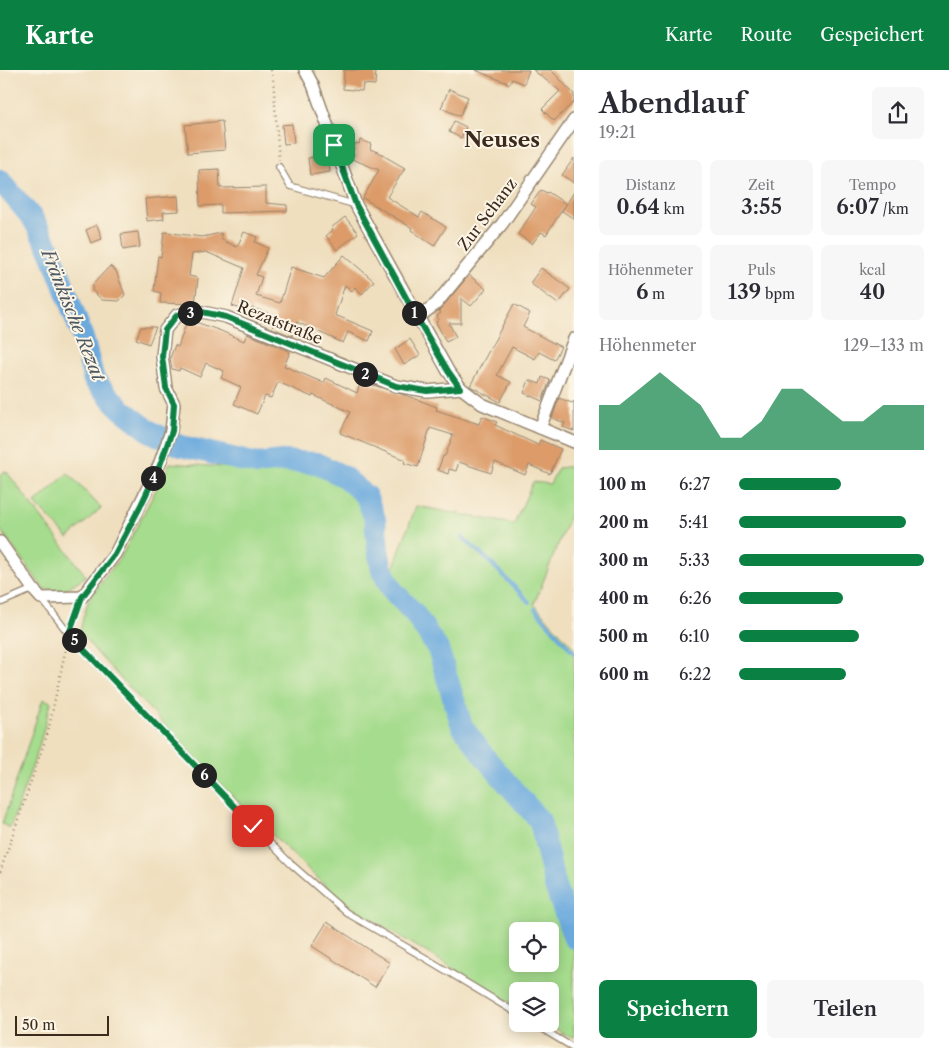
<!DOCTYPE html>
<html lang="de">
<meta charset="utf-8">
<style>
:root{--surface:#fff;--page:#f7f7f7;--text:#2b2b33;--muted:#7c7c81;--accent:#0b8043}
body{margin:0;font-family:"Libre Caslon Text",serif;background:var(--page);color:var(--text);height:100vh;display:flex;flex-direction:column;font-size:19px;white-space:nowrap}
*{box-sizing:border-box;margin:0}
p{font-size:16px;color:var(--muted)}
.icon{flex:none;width:28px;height:28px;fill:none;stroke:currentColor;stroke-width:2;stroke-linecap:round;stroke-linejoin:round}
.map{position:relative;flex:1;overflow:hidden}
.side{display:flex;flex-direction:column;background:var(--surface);width:375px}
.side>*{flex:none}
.tools{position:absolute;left:509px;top:852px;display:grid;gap:10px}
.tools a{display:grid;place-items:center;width:50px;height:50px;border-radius:8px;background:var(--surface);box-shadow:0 2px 12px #0003;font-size:25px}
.scale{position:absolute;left:15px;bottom:12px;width:94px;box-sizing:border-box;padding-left:5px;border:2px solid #3b2a1e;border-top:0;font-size:14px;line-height:18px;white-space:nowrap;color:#3b2a1e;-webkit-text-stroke:4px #fcf5e5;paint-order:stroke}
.pin{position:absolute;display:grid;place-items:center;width:42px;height:42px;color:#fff;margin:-21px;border-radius:10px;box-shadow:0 2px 8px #0006}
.km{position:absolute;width:25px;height:25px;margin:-12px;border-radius:50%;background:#222;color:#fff;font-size:14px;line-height:25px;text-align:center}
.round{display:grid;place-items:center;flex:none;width:52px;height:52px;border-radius:8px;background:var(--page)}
.summary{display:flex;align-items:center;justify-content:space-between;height:85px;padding:0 25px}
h1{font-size:28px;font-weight:600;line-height:38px}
.figures{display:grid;grid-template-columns:repeat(3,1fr);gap:8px;height:85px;padding:5px 25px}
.figures div{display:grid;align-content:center;border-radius:8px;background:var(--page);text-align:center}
.figures b{font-size:21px;font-weight:600}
.figures small{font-size:14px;font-weight:400}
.figures p{font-size:14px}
.chart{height:140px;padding:10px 25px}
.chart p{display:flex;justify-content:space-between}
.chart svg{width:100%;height:90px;margin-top:5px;fill:var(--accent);opacity:.7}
.cta{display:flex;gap:10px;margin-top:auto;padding:10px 25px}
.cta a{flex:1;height:58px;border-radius:8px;background:var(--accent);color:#fff;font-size:20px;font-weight:600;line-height:58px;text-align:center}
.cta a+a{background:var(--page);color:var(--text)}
ul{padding:0 25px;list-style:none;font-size:16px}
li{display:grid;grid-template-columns:80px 60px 1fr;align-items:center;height:38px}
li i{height:12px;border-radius:6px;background:var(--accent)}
header{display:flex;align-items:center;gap:30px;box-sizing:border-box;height:70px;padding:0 25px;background:var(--accent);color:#fff}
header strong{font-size:24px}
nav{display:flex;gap:28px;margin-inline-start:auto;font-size:18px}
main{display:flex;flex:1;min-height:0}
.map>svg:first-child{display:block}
.green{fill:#a5dc8d;stroke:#708356;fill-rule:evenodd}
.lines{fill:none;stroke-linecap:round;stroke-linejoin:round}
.stream{stroke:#6caade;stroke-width:4}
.river{stroke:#6caade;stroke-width:22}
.building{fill:#dc9b69}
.lane-casing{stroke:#95846e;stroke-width:8}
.street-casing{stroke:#95846e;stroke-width:14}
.path{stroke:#95846e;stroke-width:2.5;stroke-dasharray:1 4;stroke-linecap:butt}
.lane{stroke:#fff;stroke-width:5.5}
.street{stroke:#fff;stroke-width:11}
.route-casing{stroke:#fff;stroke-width:10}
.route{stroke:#0b8043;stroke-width:6}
.labels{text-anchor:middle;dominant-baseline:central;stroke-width:4;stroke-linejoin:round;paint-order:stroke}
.street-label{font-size:16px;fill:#3b2a1e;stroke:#fcf5e5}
.water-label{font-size:18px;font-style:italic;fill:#4c5761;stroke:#fcf5e5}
.district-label{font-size:21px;font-weight:bold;fill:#3b2a1e;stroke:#fcf5e5}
</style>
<header>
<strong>Karte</strong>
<nav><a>Karte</a><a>Route</a><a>Gespeichert</a></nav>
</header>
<main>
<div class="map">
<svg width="574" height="978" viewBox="0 0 574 978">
<rect width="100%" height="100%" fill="#fcf5e5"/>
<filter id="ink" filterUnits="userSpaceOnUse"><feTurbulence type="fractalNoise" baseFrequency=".02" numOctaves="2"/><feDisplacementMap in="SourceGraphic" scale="10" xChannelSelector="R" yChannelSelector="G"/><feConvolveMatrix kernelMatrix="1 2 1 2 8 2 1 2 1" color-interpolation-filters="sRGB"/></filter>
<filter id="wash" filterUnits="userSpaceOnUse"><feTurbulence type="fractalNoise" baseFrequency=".0096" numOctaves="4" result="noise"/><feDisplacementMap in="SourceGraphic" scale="20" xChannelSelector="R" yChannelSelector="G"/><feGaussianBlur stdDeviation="1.12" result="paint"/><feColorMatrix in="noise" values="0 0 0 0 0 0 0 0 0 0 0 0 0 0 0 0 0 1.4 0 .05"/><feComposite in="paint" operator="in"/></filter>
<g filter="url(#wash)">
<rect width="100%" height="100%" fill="#efdfbf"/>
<!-- green -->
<g class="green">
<path d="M170,393L262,400L305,398L341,413L364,436L371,455V491L386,518L416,436L514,454L533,412L550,414L558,398L574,396V435L534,534L574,578V969L547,954H550V921H518L517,937L348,835L314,805L216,710L97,583L80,562L83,548L89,529L122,485ZM518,861H550V894H518Z"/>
<path d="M6,401L86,506L63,521L44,519L0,459V404Z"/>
<path d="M68,403L101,438L68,468L35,433Z"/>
<path d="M43,629L51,632L38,680L10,758L2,754Z"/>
</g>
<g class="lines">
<!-- stream -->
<g class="stream">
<path d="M462,467L489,491L529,532"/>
<path d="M535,539L574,583"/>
</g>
<!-- river -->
<path class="river" d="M0,110L33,149L51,182L65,219L83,268L94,310L121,339L151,362L181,376L257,394L282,391L316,393L343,406L366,426L375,449L378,480L382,500L393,521L414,543L438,579L462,656L487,690L540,751L555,816L574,868"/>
</g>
<g id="blocks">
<!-- building -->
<g class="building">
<path d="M344,0H376L375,15L363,14L362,21L343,19Z"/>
<path d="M475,0H529L524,14L512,9L510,14Z"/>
<path d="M533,0H551L574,24V32L554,51L542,39L560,21Z"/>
<path d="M449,19L468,27L460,46L441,38Z"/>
<path d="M222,51L225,80L188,83L185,55Z"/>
<path d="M454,51L466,57L461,68L449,62Z"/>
<path d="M292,54L294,73L284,74L282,55Z"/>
<path d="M360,70L371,74L370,79L385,85L384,86L405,98L387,127L419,147L422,142L446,157L434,176L411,160L412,158L363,128L379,100L352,89L354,84L352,83L356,73L359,74Z"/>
<path d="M328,85L330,102L310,105L308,88Z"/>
<path d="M574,88V113L562,105Z"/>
<path d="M219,99L220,118L266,117V133L287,135V141L221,143V135L200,136L199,100Z"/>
<path d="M541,120L547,123L548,122L566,134L546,165L541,162L532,174L518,164L536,137L531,134Z"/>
<path d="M574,122V149L562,141Z"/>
<path d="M178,126L179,141L163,142L164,149L147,151L145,129Z"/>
<path d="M345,147L358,163L337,180L326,166L333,160L331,158Z"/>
<path d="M97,155L102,169L91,173L86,160Z"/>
<path d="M138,162L140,177L123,180L121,164Z"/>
<path d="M164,162L202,167L221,163L222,170L237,177L244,162L257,167L255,172L268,178L256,205L262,207L256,226L280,233L291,197L324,208L344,185L374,211L362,224L355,217L352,221L345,215L335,245L373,261L369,271L348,262L343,273L297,252L292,266L272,258L276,246L252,238L251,242L232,236L244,198L206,182L192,184L189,206L198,208L195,234L160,233L161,223L154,221L158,186L161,187Z"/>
<path d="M110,196L116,201L125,225L119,231L102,230L92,220L93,214Z"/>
<path d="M541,198L570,219L558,234L530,213Z"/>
<path d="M469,205L486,219L471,236L461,228V253H449L456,267L446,272L436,252L439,250L437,246L441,243L439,241Z"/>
<path d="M514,234L530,243L523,257L561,277L554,290L539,282L535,289L512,277L497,305L511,312L500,332L470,316Z"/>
<path d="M190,250L221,261L244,271L247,264L287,280L290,282L284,296L324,313L326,308L357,323L361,311L413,328L437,337L436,340L479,354L482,346L497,352L495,355L538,375L540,370L561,379L550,404L529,395L525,405L495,392L491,403L459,392L456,401L449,399L448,404L438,400L443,386H445L453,365L430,358L418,397L404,393L405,390L340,363L350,342L313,325L312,327L278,312L271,328L265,326L257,344L234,334L241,317L221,308L224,301L206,293L200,307L180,298L179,301L172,299L170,288L175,275L178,277L187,251Z"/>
<path d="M141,257H156L149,274L136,269Z"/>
<path d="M410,269L420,285L404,295L395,279Z"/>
<path d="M542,307L550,310L542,331L524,323L529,310L540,314Z"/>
<path d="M559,328L572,333L574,331V361L563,357L565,353L552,348Z"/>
<path d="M327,852L390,893L375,917L312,876Z"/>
</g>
</g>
</g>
<g filter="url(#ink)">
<use href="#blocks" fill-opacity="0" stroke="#95846e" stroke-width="1"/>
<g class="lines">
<defs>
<g id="lane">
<path d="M279,97L290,116L356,135"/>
<path d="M41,528L69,564L253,756L291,794L347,843L427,889L518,944"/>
<path d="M0,533L33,519"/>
<path d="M69,564L82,527"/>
<path d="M534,954L574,978"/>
</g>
<g id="street">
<path d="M305,0L313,15L356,135L448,301L461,318L482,334L574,372"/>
<path d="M417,248L436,234L502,154L574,50"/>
<path d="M540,358L574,269"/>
<path d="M0,472L33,519L41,528L82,527L115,484L159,395L171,361L174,334L166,318L162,286L165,260L177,245L197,241L226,247L396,316L427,321L461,318"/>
</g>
</defs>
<!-- lane casing -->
<use href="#lane" class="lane-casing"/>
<!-- street casing -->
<use href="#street" class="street-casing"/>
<!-- path -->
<g class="path">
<path d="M271,0L273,8L279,90"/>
<path d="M0,802L48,662L67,573"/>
</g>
<!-- lane -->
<use href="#lane" class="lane"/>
<!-- street -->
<use href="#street" class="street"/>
</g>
</g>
<g class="lines" filter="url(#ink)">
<defs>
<path id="route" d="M253,756L69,564L82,527L115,484L140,437L160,395L172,361L174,334L166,318L162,286L165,260L177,245L197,241L226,247L396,316L427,321L460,318L448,301L417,248L356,135L334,75"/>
</defs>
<!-- route casing -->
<use href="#route" class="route-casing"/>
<!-- route -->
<use href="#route" class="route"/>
</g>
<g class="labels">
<!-- street labels -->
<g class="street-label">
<text transform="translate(487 144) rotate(-53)">Zur Schanz</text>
<text transform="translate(280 252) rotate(22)">Rezatstraße</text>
</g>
<!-- water labels -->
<g class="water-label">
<text transform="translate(73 245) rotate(68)">Fränkische Rezat</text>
</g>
<!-- district labels -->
<g class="district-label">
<text x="502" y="69">Neuses</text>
</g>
</g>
</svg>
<div class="tools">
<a><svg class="icon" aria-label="locate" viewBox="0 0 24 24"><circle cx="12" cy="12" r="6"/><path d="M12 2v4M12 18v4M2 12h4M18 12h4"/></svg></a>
<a><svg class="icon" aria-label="layers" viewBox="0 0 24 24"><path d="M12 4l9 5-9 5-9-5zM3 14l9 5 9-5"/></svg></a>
</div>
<div class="scale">50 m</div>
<div class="pin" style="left:334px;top:75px;background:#1e9e55"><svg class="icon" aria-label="arrive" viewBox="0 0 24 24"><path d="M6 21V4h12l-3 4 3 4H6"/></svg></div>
<div class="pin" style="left:253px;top:756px;background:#d93025"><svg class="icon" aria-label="check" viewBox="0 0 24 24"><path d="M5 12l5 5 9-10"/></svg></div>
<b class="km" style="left:414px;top:243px">1</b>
<b class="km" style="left:365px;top:304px">2</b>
<b class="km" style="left:190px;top:243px">3</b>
<b class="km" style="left:153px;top:408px">4</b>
<b class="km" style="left:74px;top:570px">5</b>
<b class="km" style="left:204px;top:705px">6</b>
</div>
<section class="side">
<div class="summary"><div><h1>Abendlauf</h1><p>19:21</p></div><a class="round"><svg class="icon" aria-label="share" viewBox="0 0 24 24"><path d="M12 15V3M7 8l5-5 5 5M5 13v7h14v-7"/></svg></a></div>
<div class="figures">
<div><p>Distanz</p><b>0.64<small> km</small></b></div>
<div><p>Zeit</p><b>3:55</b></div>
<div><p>Tempo</p><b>6:07<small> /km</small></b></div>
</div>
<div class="figures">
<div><p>Höhenmeter</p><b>6<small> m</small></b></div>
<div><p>Puls</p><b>139<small> bpm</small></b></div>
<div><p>kcal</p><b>40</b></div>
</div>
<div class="chart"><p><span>Höhenmeter</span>129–133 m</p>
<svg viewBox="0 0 160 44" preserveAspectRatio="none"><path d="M0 44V22L10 22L20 14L30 6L40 14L50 22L60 38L70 38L80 30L90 14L100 14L110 22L120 30L130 30L140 22L150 22L160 22V44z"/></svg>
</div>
<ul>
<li><b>100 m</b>6:27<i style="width:55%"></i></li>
<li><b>200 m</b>5:41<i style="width:90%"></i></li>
<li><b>300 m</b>5:33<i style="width:100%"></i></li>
<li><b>400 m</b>6:26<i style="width:56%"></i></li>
<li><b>500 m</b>6:10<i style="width:65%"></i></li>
<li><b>600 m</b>6:22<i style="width:58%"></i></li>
</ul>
<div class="cta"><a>Speichern</a><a>Teilen</a></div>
</section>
</main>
